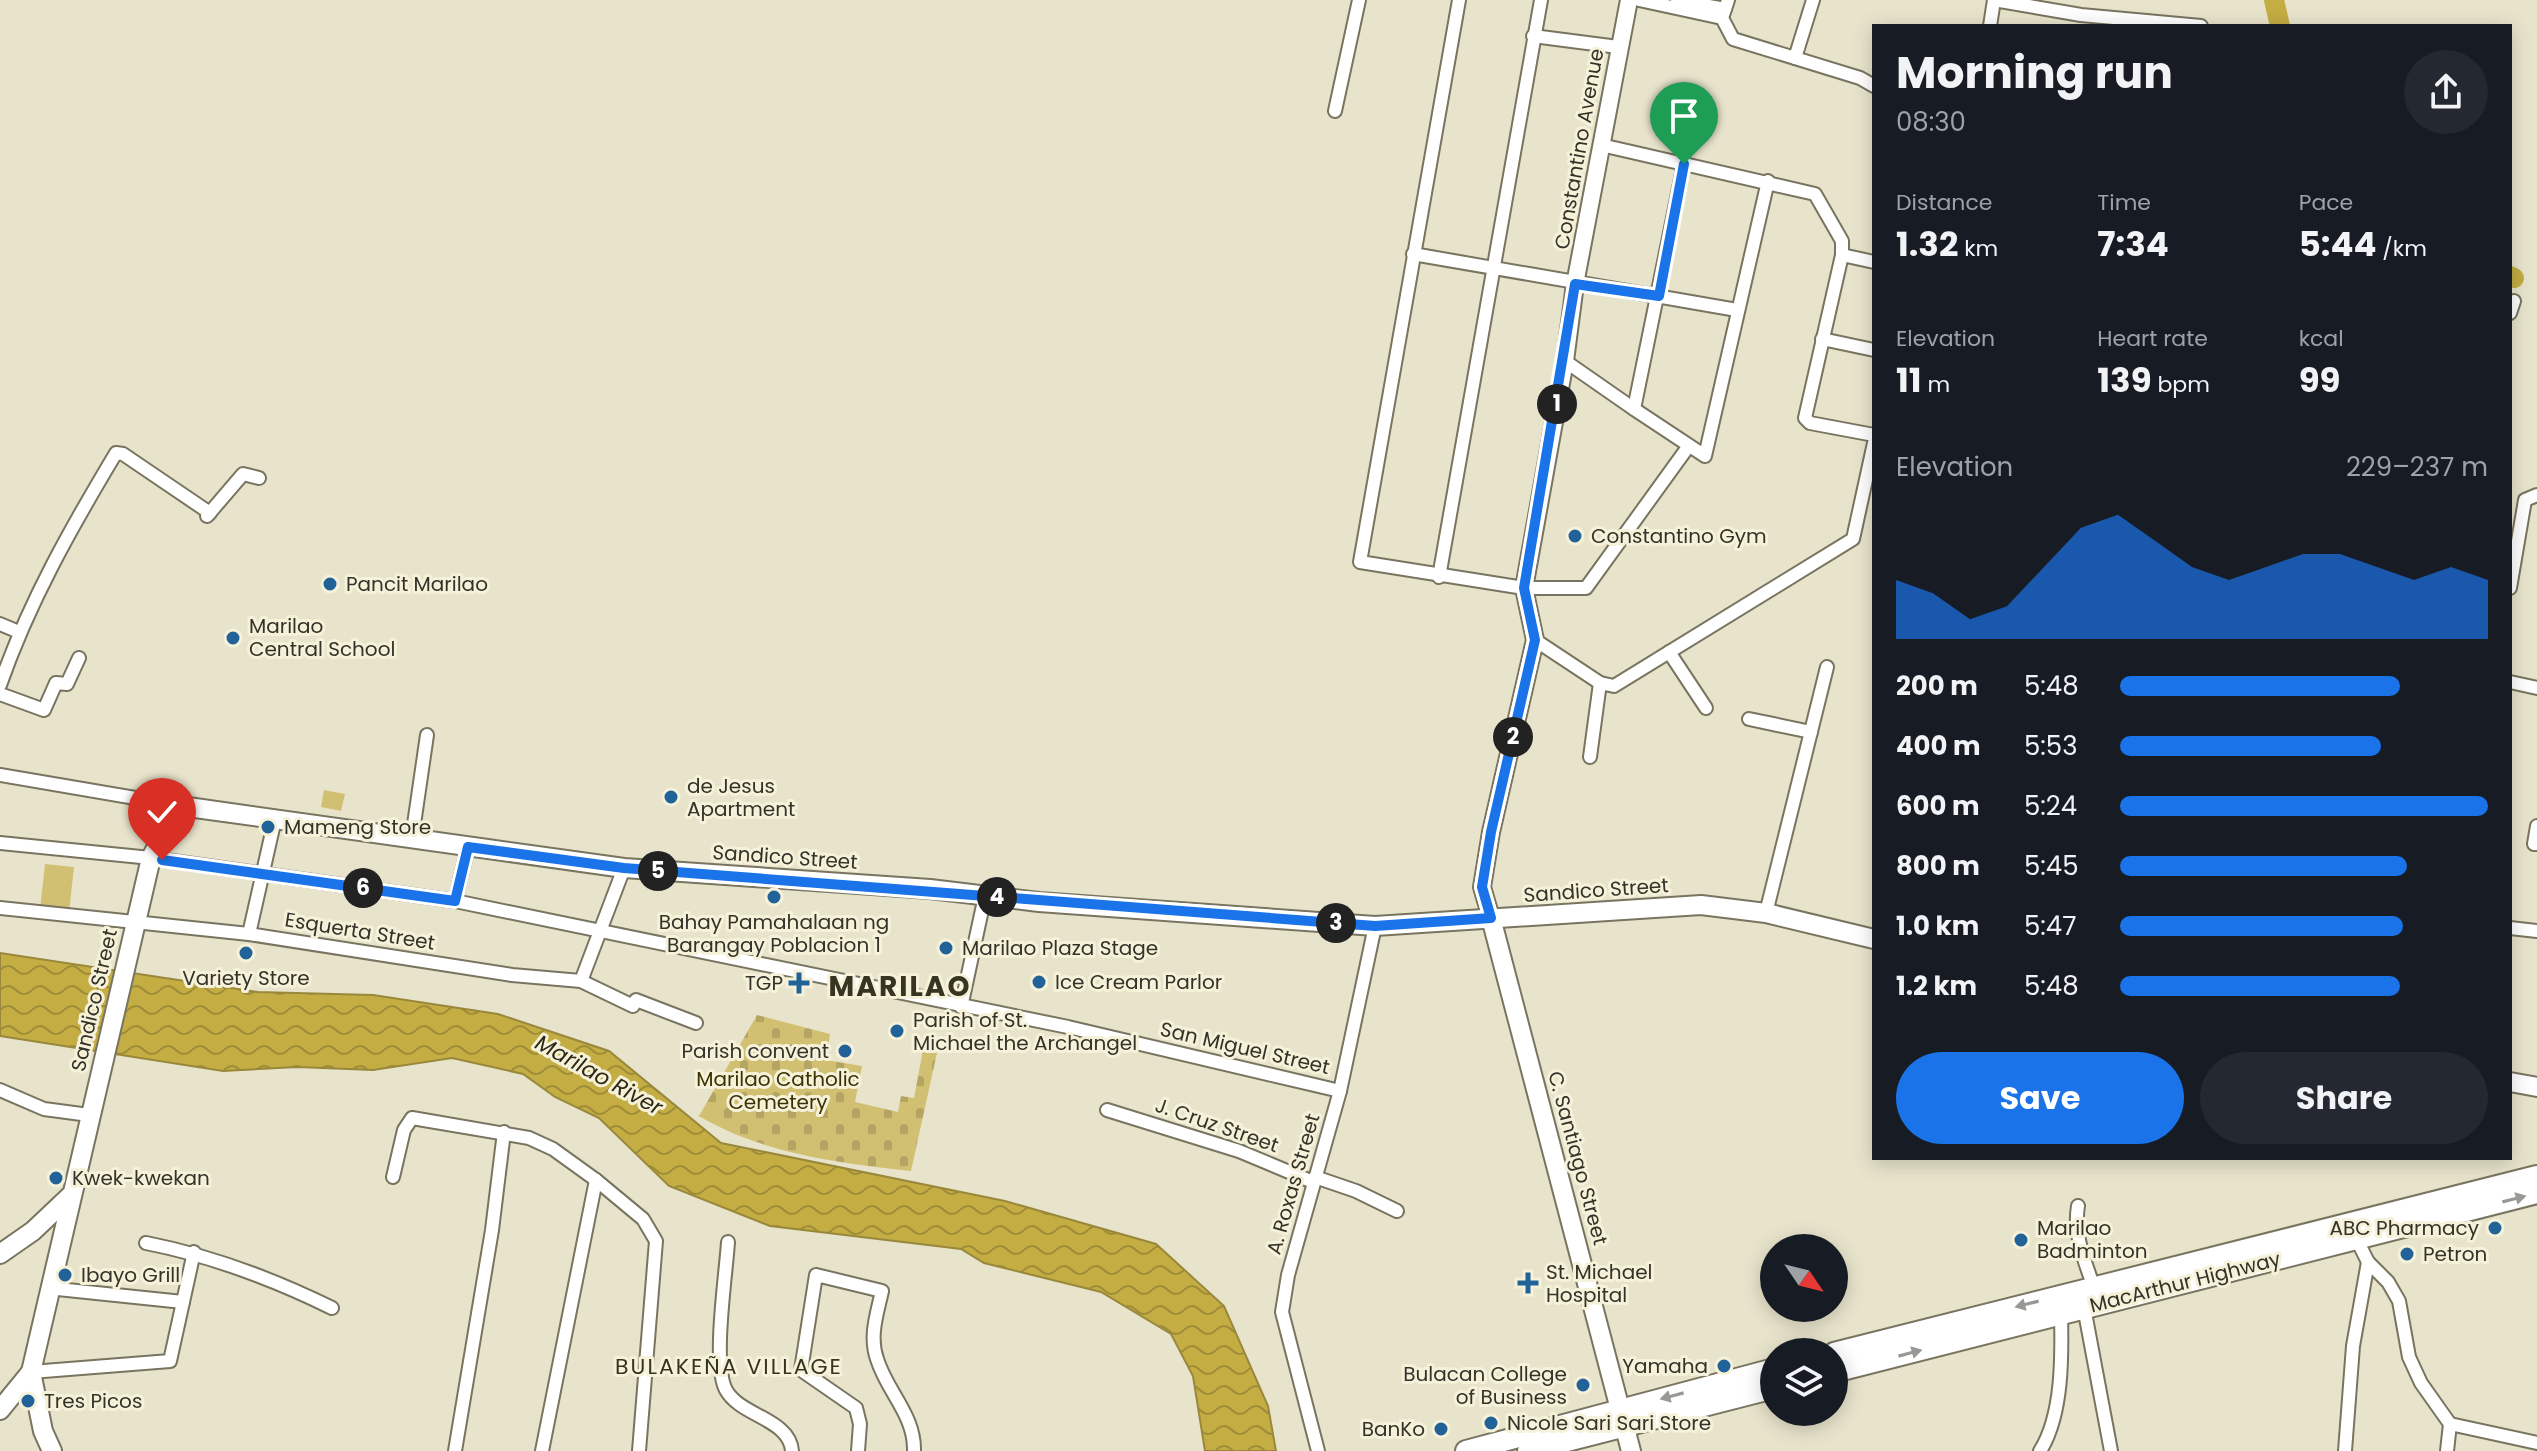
<!DOCTYPE html>
<meta charset="utf-8">
<style>
:root{--surface:#171b24;--page:#242831;--text:#f1f3f6;--muted:#9ea1a6;--accent:#1a73e8}
body{margin:0;font-family:Poppins,sans-serif;background:var(--page);color:var(--text);height:100vh;display:flex;flex-direction:column;font-size:30px;white-space:nowrap}
*{box-sizing:border-box;margin:0}
p{font-size:26px;color:var(--muted)}
.icon{flex:none;width:44px;height:44px;fill:none;stroke:currentColor;stroke-width:2;stroke-linecap:round;stroke-linejoin:round}
.map{position:relative;flex:1;overflow:hidden}
.side{position:absolute;left:1872px;top:24px;width:640px;height:1136px;display:flex;flex-direction:column;background:var(--surface);border-radius:0px;box-shadow:0 4px 20px #0003}
.side>*{flex:none}
.needle{width:52px;rotate:125deg}
.buttons{position:absolute;left:1760px;top:1234px;display:grid;gap:16px}
.buttons a{display:grid;place-items:center;width:88px;height:88px;border-radius:50%;background:var(--surface);box-shadow:0 4px 20px #0003;font-size:40px}
.pin{position:absolute;display:grid;place-items:center;width:68px;height:68px;color:#fff;margin:-82px -34px;border-radius:50% 50% 50% 0;rotate:-45deg;box-shadow:0 0 8px #0007}
.pin .icon{rotate:45deg}
.km{position:absolute;width:40px;height:40px;margin:-20px;border-radius:50%;background:#222;color:#fff;font-size:22px;line-height:40px;text-align:center}
.round{display:grid;place-items:center;flex:none;width:84px;height:84px;border-radius:42px;background:var(--page)}
.summary{display:flex;align-items:center;justify-content:space-between;height:136px;padding:0 24px}
h1{font-size:44px;font-weight:700;line-height:60px}
.stats{display:grid;grid-template-columns:repeat(3,1fr);gap:12px;height:136px;padding:8px 24px}
.stats div{display:grid;align-content:center}
.stats b{font-size:34px;font-weight:700}
.stats small{font-size:22px;font-weight:400}
.stats p{font-size:22px}
.chart{height:224px;padding:16px 24px}
.chart p{display:flex;justify-content:space-between}
.chart svg{width:100%;height:144px;margin-top:8px;fill:var(--accent);opacity:.7}
.cta{display:flex;gap:16px;margin-top:auto;padding:16px 24px}
.cta a{flex:1;height:92px;border-radius:48px;background:var(--accent);color:#fff;font-size:32px;font-weight:700;line-height:92px;text-align:center}
.cta a+a{background:var(--page);color:var(--text)}
ul{padding:0 24px;list-style:none;font-size:26px}
li{display:grid;grid-template-columns:128px 96px 1fr;align-items:center;height:60px}
li i{height:20px;border-radius:10px;background:var(--accent)}
.map>svg:first-child{display:block}
.cemetery{fill:url(#cemetery-stones)}
.park{fill:#d2c072}
.water{fill:url(#water-waves);stroke:#99883b;stroke-width:2}
.lines{fill:none;stroke-linecap:round;stroke-linejoin:round}
.river{stroke:#c4ad43;stroke-width:20}
.minor-casing{stroke:#78745f;stroke-width:16}
.tertiary-casing{stroke:#78745f;stroke-width:20}
.secondary-casing{stroke:#78745f;stroke-width:22}
.trunk-casing{stroke:#78745f;stroke-width:24}
.minor{stroke:#fff;stroke-width:12}
.tertiary{stroke:#fff;stroke-width:16}
.secondary{stroke:#fff;stroke-width:18}
.trunk{stroke:#fff;stroke-width:20}
.oneway{fill:#9a9894}
.route-casing{stroke:#fff;stroke-width:16}
.route{stroke:#1a73e8;stroke-width:10}
.poi-dot{fill:#216398;stroke:#f6f1d9;stroke-width:3}
.labels{text-anchor:middle;dominant-baseline:central;stroke-width:6;stroke-linejoin:round;paint-order:stroke}
.street-label{font-size:20px;fill:#343229;stroke:#f6f1d9}
.poi-label{font-size:20px;fill:#343229;stroke:#f6f1d9;text-anchor:start}
.park-label{font-size:20px;fill:#3b3203;stroke:#f6f1d9}
.water-label{font-size:22px;font-style:italic;fill:#2d2917;stroke:#f6f1d9}
.neighbourhood-label{font-size:22px;letter-spacing:2px;fill:#383422;stroke:#f6f1d9}
.district-label{font-size:28px;font-weight:bold;letter-spacing:2px;fill:#383422;stroke:#f6f1d9}
</style>
<div class="map">
<svg width="2537" height="1451" viewBox="0 0 2537 1451">
<defs>
<pattern id="cemetery-stones" width="16" height="16" patternUnits="userSpaceOnUse" patternTransform="scale(2)"><rect width="16" height="16" fill="#d2c072"/><path d="M2 7V4a2 2 0 0 1 4 0v3zM10 15v-3a2 2 0 0 1 4 0v3z" fill="#b5a563"/></pattern>
<pattern id="water-waves" width="16" height="10" patternUnits="userSpaceOnUse" patternTransform="scale(2)"><rect width="16" height="10" fill="#c4ad43"/><path d="M0 5q4-4 8 0t8 0" fill="none" stroke="#a08d38"/></pattern>
</defs>
<rect width="100%" height="100%" fill="#e8e4cc"/>
<!-- cemetery -->
<path class="cemetery" d="M757,1015L830,1034L826,1060L862,1066L855,1102L898,1112L901,1096L914,1098L923,1050L937,1053L911,1171C839,1163 763,1154 699,1116Z"/>
<!-- park -->
<g class="park">
<path d="M324,790L345,794L341,811L321,807Z"/>
<path d="M45,864L74,867L69,912L40,909Z"/>
</g>
<!-- water -->
<path class="water" d="M0,953L258,992L373,995L498,1014L609,1051L721,1143L1005,1201L1156,1244L1224,1306L1268,1406L1276,1451H1205L1193,1376L1171,1334L1101,1292L984,1263L961,1249L770,1226L669,1186L599,1118L555,1097L523,1074L452,1058L373,1070L297,1067L223,1071L0,1036Z"/>
<g class="lines">
<!-- river -->
<g class="river">
<path d="M2274,0L2280,26"/>
<path d="M2510,276L2514,278"/>
</g>
<defs>
<g id="minor">
<path d="M1459,0L1360,562L1524,588H1586L1688,447"/>
<path d="M1639,0L1722,18"/>
<path d="M1677,0L1725,9"/>
<path d="M1728,0L1722,18L1733,39L1860,78L1874,86"/>
<path d="M1994,0L2081,15L2201,26"/>
<path d="M1990,26L1994,0"/>
<path d="M1533,36L1618,47"/>
<path d="M1795,58L1813,0"/>
<path d="M1335,111L1359,0"/>
<path d="M1601,145L1815,194L1842,241V255L1805,418L1810,423L1874,435"/>
<path d="M1684,164L1634,409L1705,456L1768,181"/>
<path d="M1413,254L1737,310"/>
<path d="M1842,255L1874,262"/>
<path d="M2510,313L2514,301"/>
<path d="M1822,339L1874,350"/>
<path d="M1565,361L1634,409"/>
<path d="M207,516L243,474L259,478"/>
<path d="M1439,577L1541,0"/>
<path d="M2510,588L2525,500L2537,495"/>
<path d="M0,624L19,632"/>
<path d="M1535,640L1600,683"/>
<path d="M1669,652L1706,708"/>
<path d="M2510,682L2537,688"/>
<path d="M0,685C29,602 71,528 116,453L123,454L210,513"/>
<path d="M0,694L44,710L56,683L67,684L79,658"/>
<path d="M1749,719L1811,732"/>
<path d="M1590,757L1600,683L1614,686L1853,539L1874,443"/>
<path d="M0,775L188,807"/>
<path d="M2537,826L2534,844H2537"/>
<path d="M412,838L427,735"/>
<path d="M0,843L151,858L455,901L1068,1027L1340,1091"/>
<path d="M455,901L468,847"/>
<path d="M0,908L249,934L512,975L581,981L633,1006L636,1000L696,1023"/>
<path d="M1766,913L1827,667"/>
<path d="M2510,928L2537,931"/>
<path d="M249,934L275,819"/>
<path d="M581,981L624,868"/>
<path d="M961,1007L985,896"/>
<path d="M0,1090L44,1109L89,1115"/>
<path d="M1107,1110L1239,1151L1313,1182"/>
<path d="M393,1177L404,1130L412,1118L529,1138L553,1149L596,1180"/>
<path d="M1315,1177L1356,1191L1397,1211"/>
<path d="M2078,1206C2073,1235 2085,1261 2094,1288"/>
<path d="M2354,1234L2368,1262L2388,1282L2399,1301L2409,1357L2421,1383L2450,1424L2447,1451"/>
<path d="M728,1242C726,1275 712,1364 726,1390C740,1416 790,1419 792,1451"/>
<path d="M146,1243C212,1256 271,1278 332,1308"/>
<path d="M48,1288L183,1302"/>
<path d="M2083,1302L2111,1451"/>
<path d="M31,1372L170,1361L194,1252"/>
<path d="M2450,1424L2537,1443"/>
<path d="M455,1451L492,1230L504,1132"/>
<path d="M542,1451L596,1180L643,1219L656,1241L639,1451"/>
<path d="M858,1451L860,1424L856,1408L801,1370L816,1275L882,1291C877,1314 869,1336 877,1359C887,1392 915,1415 914,1451"/>
<path d="M1318,1451L1282,1312L1288,1275L1340,1091L1375,926"/>
<path d="M2040,1451C2063,1415 2062,1355 2061,1313"/>
<path d="M2345,1451L2353,1346L2368,1262"/>
</g>
<path id="tertiary" d="M1491,918L1482,887L1491,832L1535,640L1524,588L1565,361L1575,284L1629,0"/>
<g id="secondary">
<path d="M1491,918L1631,1451"/>
<path d="M2510,1082L2537,1087"/>
<path d="M0,1254L33,1231L70,1196"/>
<path d="M0,1410L31,1372"/>
<path d="M52,1451L43,1431L31,1372L151,858L165,831L188,807L624,868L930,889L1039,902L1375,926L1701,905L1766,913L1874,939"/>
</g>
<g id="trunk">
<path d="M1834,1353L2537,1176"/>
<path d="M1834,1372L2537,1193"/>
<path d="M1466,1451L1774,1369"/>
<path d="M1528,1451L1774,1388"/>
</g>
</defs>
<!-- minor casing -->
<use href="#minor" class="minor-casing"/>
<!-- tertiary casing -->
<use href="#tertiary" class="tertiary-casing"/>
<!-- secondary casing -->
<use href="#secondary" class="secondary-casing"/>
<!-- trunk casing -->
<use href="#trunk" class="trunk-casing"/>
<!-- minor -->
<use href="#minor" class="minor"/>
<!-- tertiary -->
<use href="#tertiary" class="tertiary"/>
<!-- secondary -->
<use href="#secondary" class="secondary"/>
<!-- trunk -->
<use href="#trunk" class="trunk"/>
</g>
<!-- one-way arrows -->
<defs><path id="oneway-solid" d="M-6-.8H1V-3.2L6.5 0L1 3.2V.8H-6Z" transform="scale(2)"/></defs>
<g class="oneway">
<use href="#oneway-solid" transform="translate(2514 1199) rotate(-14)"/>
<use href="#oneway-solid" transform="translate(2027 1304) rotate(166)"/>
<use href="#oneway-solid" transform="translate(1910 1353) rotate(-15)"/>
<use href="#oneway-solid" transform="translate(1672 1396) rotate(165)"/>
</g>
<g class="lines">
<defs>
<path id="route" d="M162,860L455,901L468,847L624,868L1375,926L1491,918L1482,887L1491,832L1535,640L1524,588L1575,284L1659,296L1684,164"/>
</defs>
<!-- route casing -->
<use href="#route" class="route-casing"/>
<!-- route -->
<use href="#route" class="route"/>
</g>
<!-- markers -->
<g class="poi-dot">
<circle cx="1575" cy="536" r="8"/>
<circle cx="330" cy="584" r="8"/>
<circle cx="233" cy="638" r="8"/>
<circle cx="671" cy="797" r="8"/>
<circle cx="268" cy="827" r="8"/>
<circle cx="774" cy="897" r="8"/>
<circle cx="946" cy="948" r="8"/>
<circle cx="246" cy="953" r="8"/>
<circle cx="1039" cy="982" r="8"/>
<path d="M795 971h8v8h8v8h-8v8h-8v-8h-8v-8h8z"/>
<circle cx="897" cy="1031" r="8"/>
<circle cx="845" cy="1051" r="8"/>
<circle cx="56" cy="1178" r="8"/>
<circle cx="2495" cy="1228" r="8"/>
<circle cx="2021" cy="1240" r="8"/>
<circle cx="2407" cy="1254" r="8"/>
<circle cx="65" cy="1275" r="8"/>
<path d="M1524 1271h8v8h8v8h-8v8h-8v-8h-8v-8h8z"/>
<circle cx="1724" cy="1366" r="8"/>
<circle cx="1583" cy="1385" r="8"/>
<circle cx="28" cy="1401" r="8"/>
<circle cx="1491" cy="1423" r="8"/>
<circle cx="1441" cy="1429" r="8"/>
</g>
<g class="labels">
<!-- street labels -->
<g class="street-label">
<text transform="translate(1579 149) rotate(-80)">Constantino Avenue</text>
<text transform="translate(785 857) rotate(4)">Sandico Street</text>
<text transform="translate(1596 890) rotate(-4)">Sandico Street</text>
<text transform="translate(360 931) rotate(9)">Esquerta Street</text>
<text transform="translate(94 1000) rotate(-77)">Sandico Street</text>
<text transform="translate(1245 1048) rotate(13)">San Miguel Street</text>
<text transform="translate(1217 1125) rotate(19)">J. Cruz Street</text>
<text transform="translate(1578 1158) rotate(75)">C. Santiago Street</text>
<text transform="translate(1293 1184) rotate(-74)">A. Roxas Street</text>
<text transform="translate(2185 1282) rotate(-14)">MacArthur Highway</text>
</g>
<!-- poi labels -->
<g class="poi-label">
<text x="1591" y="536">Constantino Gym</text>
<text x="346" y="584">Pancit Marilao</text>
<text x="249" y="626">Marilao<tspan x="249" dy="23">Central School</tspan></text>
<text x="687" y="786">de Jesus<tspan x="687" dy="23">Apartment</tspan></text>
<text x="284" y="827">Mameng Store</text>
<text x="774" y="922" text-anchor="middle">Bahay Pamahalaan ng<tspan x="774" dy="23">Barangay Poblacion 1</tspan></text>
<text x="962" y="948">Marilao Plaza Stage</text>
<text x="246" y="978" text-anchor="middle">Variety Store</text>
<text x="1055" y="982">Ice Cream Parlor</text>
<text x="783" y="983" text-anchor="end">TGP</text>
<text x="913" y="1020">Parish of St.<tspan x="913" dy="23">Michael the Archangel</tspan></text>
<text x="829" y="1051" text-anchor="end">Parish convent</text>
<text x="72" y="1178">Kwek-kwekan</text>
<text x="2037" y="1228">Marilao<tspan x="2037" dy="23">Badminton</tspan></text>
<text x="2479" y="1228" text-anchor="end">ABC Pharmacy</text>
<text x="2423" y="1254">Petron</text>
<text x="1546" y="1272">St. Michael<tspan x="1546" dy="23">Hospital</tspan></text>
<text x="81" y="1275">Ibayo Grill</text>
<text x="1708" y="1366" text-anchor="end">Yamaha</text>
<text x="1567" y="1374" text-anchor="end">Bulacan College<tspan x="1567" dy="23">of Business</tspan></text>
<text x="44" y="1401">Tres Picos</text>
<text x="1507" y="1423">Nicole Sari Sari Store</text>
<text x="1425" y="1429" text-anchor="end">BanKo</text>
</g>
<!-- park labels -->
<g class="park-label">
<text x="778" y="1079">Marilao Catholic<tspan x="778" dy="23">Cemetery</tspan></text>
</g>
<!-- water labels -->
<g class="water-label">
<text transform="translate(599 1075) rotate(29)">Marilao River</text>
</g>
<!-- neighbourhood labels -->
<g class="neighbourhood-label">
<text x="729" y="1366">BULAKEÑA VILLAGE</text>
</g>
<!-- district labels -->
<g class="district-label">
<text x="900" y="986">MARILAO</text>
</g>
</g>
</svg>
<div class="buttons">
<a><svg class="needle" viewBox="-14 -14 28 28"><path d="M0-13l5 13h-10z" fill="#e53935"/><path d="M0 13l5-13h-10z" fill="#9ea1a6"/></svg></a>
<a><svg class="icon" aria-label="layers" viewBox="0 0 24 24"><path d="M12 4l9 5-9 5-9-5zM3 14l9 5 9-5"/></svg></a>
</div>
<div class="pin" style="left:1684px;top:164px;background:#1e9e55"><svg class="icon" aria-label="arrive" viewBox="0 0 24 24"><path d="M6 21V4h12l-3 4 3 4H6"/></svg></div>
<div class="pin" style="left:162px;top:860px;background:#d93025"><svg class="icon" aria-label="check" viewBox="0 0 24 24"><path d="M5 12l5 5 9-10"/></svg></div>
<b class="km" style="left:1557px;top:404px">1</b>
<b class="km" style="left:1513px;top:737px">2</b>
<b class="km" style="left:1336px;top:923px">3</b>
<b class="km" style="left:997px;top:897px">4</b>
<b class="km" style="left:658px;top:871px">5</b>
<b class="km" style="left:363px;top:888px">6</b>
<section class="side">
<div class="summary"><div><h1>Morning run</h1><p>08:30</p></div><a class="round"><svg class="icon" aria-label="share" viewBox="0 0 24 24"><path d="M12 15V3M7 8l5-5 5 5M5 13v7h14v-7"/></svg></a></div>
<div class="stats">
<div><p>Distance</p><b>1.32<small> km</small></b></div>
<div><p>Time</p><b>7:34</b></div>
<div><p>Pace</p><b>5:44<small> /km</small></b></div>
</div>
<div class="stats">
<div><p>Elevation</p><b>11<small> m</small></b></div>
<div><p>Heart rate</p><b>139<small> bpm</small></b></div>
<div><p>kcal</p><b>99</b></div>
</div>
<div class="chart"><p><span>Elevation</span>229–237 m</p>
<svg viewBox="0 0 160 44" preserveAspectRatio="none"><path d="M0 44V26L10 30L20 38L30 34L40 22L50 10L60 6L70 14L80 22L90 26L100 22L110 18L120 18L130 22L140 26L150 22L160 26V44z"/></svg>
</div>
<ul>
<li><b>200 m</b>5:48<i style="width:76%"></i></li>
<li><b>400 m</b>5:53<i style="width:71%"></i></li>
<li><b>600 m</b>5:24<i style="width:100%"></i></li>
<li><b>800 m</b>5:45<i style="width:78%"></i></li>
<li><b>1.0 km</b>5:47<i style="width:77%"></i></li>
<li><b>1.2 km</b>5:48<i style="width:76%"></i></li>
</ul>
<div class="cta"><a>Save</a><a>Share</a></div>
</section>
</div>
